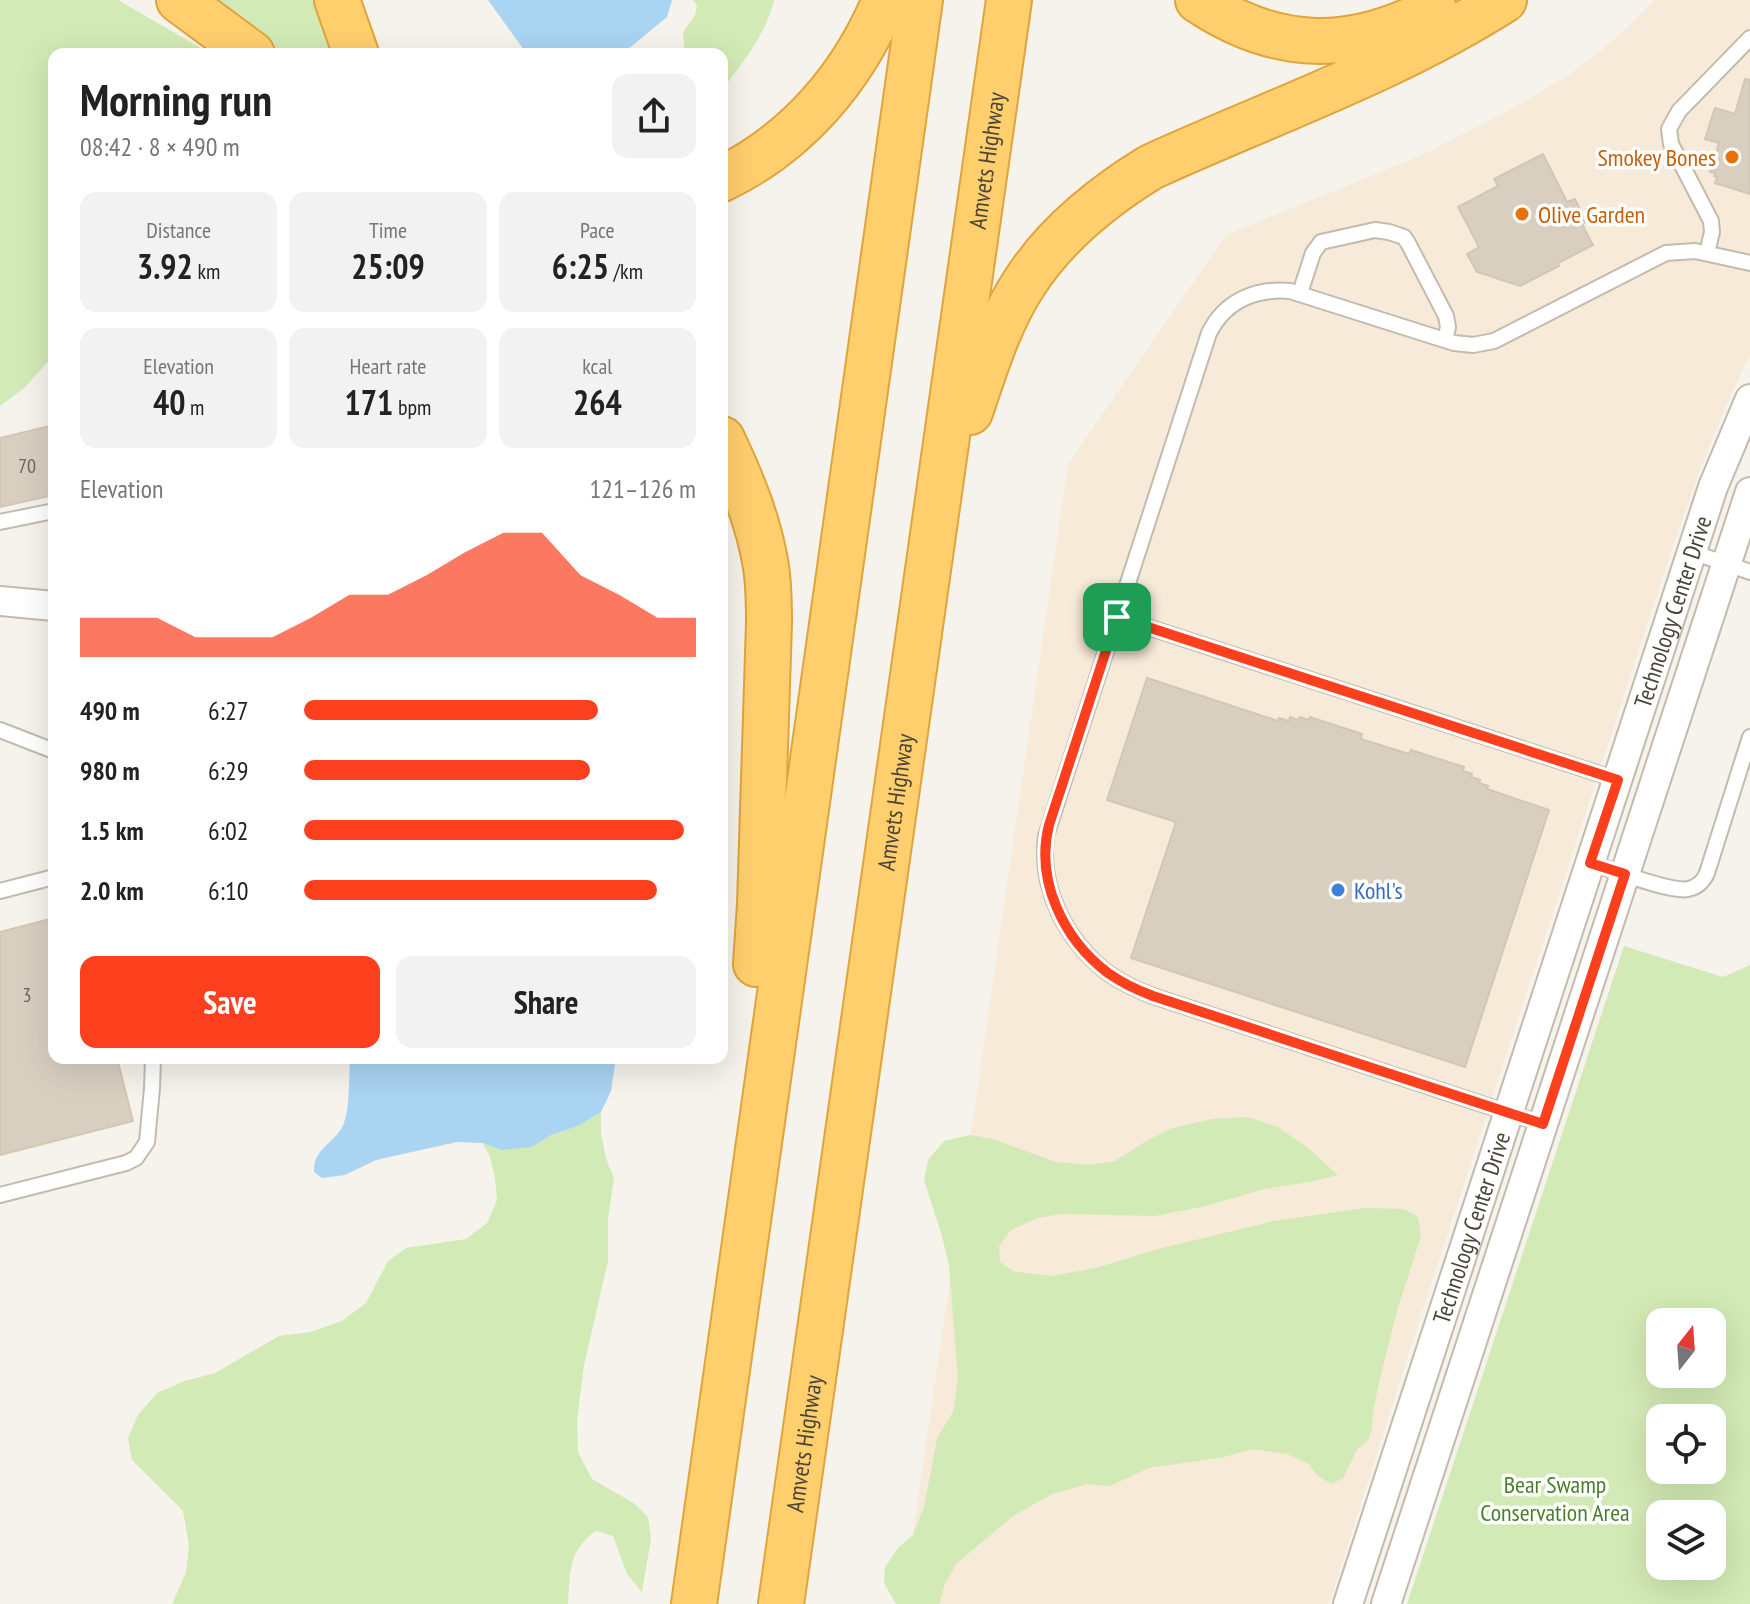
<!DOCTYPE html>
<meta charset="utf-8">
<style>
:root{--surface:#fff;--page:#f2f2f2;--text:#222;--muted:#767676;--accent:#fc3f1d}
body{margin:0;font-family:"PT Sans Narrow",sans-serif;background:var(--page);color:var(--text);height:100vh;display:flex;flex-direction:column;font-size:30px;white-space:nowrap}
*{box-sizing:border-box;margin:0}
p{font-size:26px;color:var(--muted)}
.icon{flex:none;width:44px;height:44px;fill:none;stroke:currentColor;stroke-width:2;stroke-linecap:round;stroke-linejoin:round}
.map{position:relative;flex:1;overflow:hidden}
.drawer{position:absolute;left:48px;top:48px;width:680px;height:1016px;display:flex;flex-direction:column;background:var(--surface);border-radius:16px;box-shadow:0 8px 32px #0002}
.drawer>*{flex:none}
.needle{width:52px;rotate:17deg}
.controls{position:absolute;left:1646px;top:1308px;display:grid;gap:16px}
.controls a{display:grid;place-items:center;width:80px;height:80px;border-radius:16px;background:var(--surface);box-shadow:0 8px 32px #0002;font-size:40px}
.pin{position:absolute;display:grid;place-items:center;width:68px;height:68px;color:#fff;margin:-34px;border-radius:16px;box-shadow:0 4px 12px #0006}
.round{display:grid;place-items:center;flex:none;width:84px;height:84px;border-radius:16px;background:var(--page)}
.head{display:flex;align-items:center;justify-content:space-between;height:136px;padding:0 32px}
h1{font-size:44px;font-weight:800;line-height:60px}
.figures{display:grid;grid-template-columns:repeat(3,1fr);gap:12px;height:136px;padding:8px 32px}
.figures div{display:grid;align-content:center;border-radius:16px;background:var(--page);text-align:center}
.figures b{font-size:34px;font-weight:800}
.figures small{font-size:22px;font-weight:400}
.figures p{font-size:22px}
.chart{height:224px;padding:16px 32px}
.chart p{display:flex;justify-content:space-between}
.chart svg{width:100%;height:144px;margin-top:8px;fill:var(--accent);opacity:.7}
.cta{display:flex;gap:16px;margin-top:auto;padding:16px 32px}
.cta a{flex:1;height:92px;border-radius:16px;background:var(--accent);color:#fff;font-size:32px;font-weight:800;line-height:92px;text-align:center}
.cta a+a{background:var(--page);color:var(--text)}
ul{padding:0 32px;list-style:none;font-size:26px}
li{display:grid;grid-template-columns:128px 96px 1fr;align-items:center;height:60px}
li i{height:20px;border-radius:10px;background:var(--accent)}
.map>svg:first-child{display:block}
.commercial{fill:#f7ead8}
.green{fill:#d2eab5;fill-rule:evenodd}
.water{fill:#a9d4f2}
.building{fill:#d8cfc1;stroke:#d3c7b4;stroke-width:2}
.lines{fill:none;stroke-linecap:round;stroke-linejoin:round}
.service-casing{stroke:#c2bbae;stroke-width:18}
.minor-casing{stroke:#c2bbae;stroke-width:32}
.motorway-casing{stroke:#e0a43c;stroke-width:48}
.service{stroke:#fff;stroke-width:14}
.minor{stroke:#fff;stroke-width:28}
.motorway{stroke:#ffcf6e;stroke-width:44}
.route-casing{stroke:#fff;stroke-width:16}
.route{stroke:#fc3f1d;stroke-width:10}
.food-dot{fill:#e8710a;stroke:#fff;stroke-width:3}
.shop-dot{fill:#3f7fe0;stroke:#fff;stroke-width:3}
.labels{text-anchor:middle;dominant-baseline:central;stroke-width:7;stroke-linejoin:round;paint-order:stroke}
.number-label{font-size:20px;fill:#6e675b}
.food-label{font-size:24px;fill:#c56008;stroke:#fff;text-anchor:end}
.street-label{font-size:24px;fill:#4b4439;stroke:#fff}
.shop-label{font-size:24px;fill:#366cbe;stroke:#fff;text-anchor:start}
.park-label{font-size:24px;fill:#4a7f2a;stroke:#fff}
</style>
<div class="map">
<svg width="1750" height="1604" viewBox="0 0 1750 1604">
<rect width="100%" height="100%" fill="#f6f3ec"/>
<!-- commercial -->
<path class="commercial" d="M1655,0H1750V355L1729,398L1699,472L1673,546L1421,1315L1329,1604H903L1068,464L1226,235L1422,155L1510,110L1567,76L1594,56L1620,35Z"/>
<!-- green -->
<g class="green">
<path d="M0,0H118L199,47L208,54H54V355L24,388L0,406Z"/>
<path d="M205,0H315L339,54H276Z"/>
<path d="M693,0H774C767,31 747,57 728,82L722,83V54H685L683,32L695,15L697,6Z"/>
<path d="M1624,946L1723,977L1750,965V1604H1407ZM1660,1322H1712V1374H1660ZM1712,1418V1470H1660V1418ZM1712,1514V1566H1660V1514Z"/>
<path d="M601,1112V1133L606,1159L614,1178L608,1218V1261L584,1365L577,1420L578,1452L592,1479L635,1504L648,1517L651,1539L642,1592L627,1574L613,1536L596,1531C568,1550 570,1574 568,1604H172L186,1572L189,1546L183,1511L132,1460L128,1438L138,1415L157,1393L185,1381L215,1373L279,1336L311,1332L342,1321L366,1303L388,1261L406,1248L466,1239L487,1223L497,1200L495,1178L490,1156L482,1143L502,1150L532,1147L551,1135L578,1126Z"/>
<path d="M1248,1117L1278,1127L1309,1149L1338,1175L1315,1181L1264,1189L1206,1206L1155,1216L1061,1214L1038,1218L1011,1230L999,1246L1000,1262L1013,1271L1051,1276L1096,1268L1158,1249L1274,1221L1365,1208L1404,1209L1418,1217L1421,1236L1397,1311L1380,1378L1373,1412L1372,1429L1368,1440L1357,1450L1343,1478L1331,1484L1317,1475L1308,1463L1287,1454L1253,1449L1224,1457L1149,1468L1110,1486L1087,1484L1052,1494L1013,1516L956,1564L945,1584L939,1604H896L884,1583L885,1567L898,1548L913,1535L924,1507L937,1438L953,1412L958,1379L949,1266L942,1236L924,1180L928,1160L944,1141L970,1135L993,1139L1056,1162L1089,1165L1115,1161L1146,1141L1173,1128L1213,1119Z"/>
</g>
<!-- water -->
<g class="water">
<path d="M488,0H672L667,17L622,54H527Z"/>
<path d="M350,1058H616L611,1091L601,1112L578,1126L551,1135L532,1147L502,1150L482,1143L457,1142L376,1160L345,1175L322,1178L314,1172C313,1147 336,1144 344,1123C350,1107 349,1076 350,1058Z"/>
</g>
<!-- building -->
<g class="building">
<path d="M1745,79L1750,80V194L1715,183L1717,177L1714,176L1715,173L1710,172L1719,143L1705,139L1715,108L1735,114Z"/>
<path d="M1543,154L1567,202L1575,199L1586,222L1582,224L1593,245L1558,263L1559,266L1520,286L1477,272L1467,254L1479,247L1458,207L1498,186L1494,179Z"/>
<path d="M54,425V495L0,507V438Z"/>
<path d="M1147,678L1278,721L1279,718L1289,721L1290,717L1299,720L1300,717L1309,720L1310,717L1362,734L1361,739L1409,754L1411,750L1464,767L1463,771L1472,774L1471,777L1480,780L1479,783L1488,786L1487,789L1549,810L1465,1067L1131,958L1176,822L1107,800Z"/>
<path d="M54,918V1058H117L133,1121L0,1155V932Z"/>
</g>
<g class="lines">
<defs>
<g id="service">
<path d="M1707,253L1712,232L1711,221L1671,144L1669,129L1679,111L1750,38"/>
<path d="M1300,293L1313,253L1321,242L1375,230L1389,232L1404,237L1408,243L1446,316L1448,327L1445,340"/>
<path d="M0,522L54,511"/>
<path d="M1692,552L1750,572"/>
<path d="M1117,617L1618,780"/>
<path d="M0,730L54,751"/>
<path d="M1590,863C1611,869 1671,893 1688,889C1698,887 1703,882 1707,873L1750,737"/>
<path d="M0,891L54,877"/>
<path d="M1543,1124L1153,996C1137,990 1122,983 1108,973C1066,941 1039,888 1046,836L1209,333C1225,301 1255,288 1290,291L1454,343L1473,345L1494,341L1666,253L1695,251L1750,263"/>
<path d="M0,1195L126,1163L136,1158L147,1142L152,1088L153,1058"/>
</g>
<g id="minor">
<path d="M0,601L54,606"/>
<path id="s1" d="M1348,1604L1713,487L1750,399"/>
<path d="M1386,1604L1750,492"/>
</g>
<g id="motorway">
<path d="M179,0L252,54"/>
<path d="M337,0L356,54"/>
<path d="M1198,0C1277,53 1352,53 1434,9"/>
<path d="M722,179C798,142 853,77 885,0"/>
<path d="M970,412C985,368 999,321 1025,282C1056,234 1102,197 1151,167C1269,113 1394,70 1504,0"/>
<path d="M722,439C741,479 759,522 766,567C769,586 769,605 769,623L760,904L756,964"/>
<path d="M694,1604L920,0"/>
<path id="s2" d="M781,1604L1009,0"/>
</g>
</defs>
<!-- service casing -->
<use href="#service" class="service-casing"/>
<!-- minor casing -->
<use href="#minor" class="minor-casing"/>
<!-- motorway casing -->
<use href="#motorway" class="motorway-casing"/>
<!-- service -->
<use href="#service" class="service"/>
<!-- minor -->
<use href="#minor" class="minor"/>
<!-- motorway -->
<use href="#motorway" class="motorway"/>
</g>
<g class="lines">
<defs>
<path id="route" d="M1117,617L1618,780L1590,863L1625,874L1543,1124L1153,996C1137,990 1122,983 1108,973C1063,939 1035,880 1049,825Z"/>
</defs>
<!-- route casing -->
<use href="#route" class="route-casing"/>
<!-- route -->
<use href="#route" class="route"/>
</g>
<!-- markers -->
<g class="food-dot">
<circle cx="1732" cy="157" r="8"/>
<circle cx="1522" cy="214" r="8"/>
</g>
<circle class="shop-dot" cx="1338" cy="890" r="8"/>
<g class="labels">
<!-- number labels -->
<g class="number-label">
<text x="27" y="466">70</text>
<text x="27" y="995">3</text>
</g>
<!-- food labels -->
<g class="food-label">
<text x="1716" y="157">Smokey Bones</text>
<text x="1538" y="214" text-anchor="start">Olive Garden</text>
</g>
<!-- street labels -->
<g class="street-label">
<text stroke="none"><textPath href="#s2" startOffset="1458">Amvets Highway</textPath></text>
<text stroke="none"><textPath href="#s1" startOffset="1044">Technology Center Drive</textPath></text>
<text stroke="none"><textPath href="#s2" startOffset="810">Amvets Highway</textPath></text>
<text stroke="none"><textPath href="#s1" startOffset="396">Technology Center Drive</textPath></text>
<text stroke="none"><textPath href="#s2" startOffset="162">Amvets Highway</textPath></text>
</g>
<!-- shop labels -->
<g class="shop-label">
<text x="1354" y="890">Kohl's</text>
</g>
<!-- park labels -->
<g class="park-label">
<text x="1555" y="1484">Bear Swamp<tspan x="1555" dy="28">Conservation Area</tspan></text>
</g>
</g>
</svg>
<div class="controls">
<a><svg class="needle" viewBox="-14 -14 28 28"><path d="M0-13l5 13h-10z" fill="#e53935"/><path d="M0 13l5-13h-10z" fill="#767676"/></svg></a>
<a><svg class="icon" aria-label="locate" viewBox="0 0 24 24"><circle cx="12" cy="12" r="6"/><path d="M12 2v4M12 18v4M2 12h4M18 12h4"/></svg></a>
<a><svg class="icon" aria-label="layers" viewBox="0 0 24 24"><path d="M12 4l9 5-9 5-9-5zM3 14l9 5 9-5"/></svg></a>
</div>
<div class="pin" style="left:1117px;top:617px;background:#1e9e55"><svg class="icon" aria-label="arrive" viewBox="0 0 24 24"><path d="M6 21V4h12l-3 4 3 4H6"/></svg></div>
<section class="drawer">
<div class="head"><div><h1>Morning run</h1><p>08:42 · 8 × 490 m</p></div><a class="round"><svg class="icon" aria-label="share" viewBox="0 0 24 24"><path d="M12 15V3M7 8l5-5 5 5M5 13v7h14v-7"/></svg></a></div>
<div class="figures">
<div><p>Distance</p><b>3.92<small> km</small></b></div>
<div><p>Time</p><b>25:09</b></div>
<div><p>Pace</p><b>6:25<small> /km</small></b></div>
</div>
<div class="figures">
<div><p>Elevation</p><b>40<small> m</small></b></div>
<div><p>Heart rate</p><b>171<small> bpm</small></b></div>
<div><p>kcal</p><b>264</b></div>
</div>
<div class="chart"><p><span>Elevation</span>121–126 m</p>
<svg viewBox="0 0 160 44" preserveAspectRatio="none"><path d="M0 44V32L10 32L20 32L30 38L40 38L50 38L60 32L70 25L80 25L90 19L100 12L110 6L120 6L130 19L140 25L150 32L160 32V44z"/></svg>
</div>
<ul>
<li><b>490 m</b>6:27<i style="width:75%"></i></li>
<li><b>980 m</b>6:29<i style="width:73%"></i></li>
<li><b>1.5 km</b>6:02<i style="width:97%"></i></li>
<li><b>2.0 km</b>6:10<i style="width:90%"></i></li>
</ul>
<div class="cta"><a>Save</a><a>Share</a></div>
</section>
</div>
